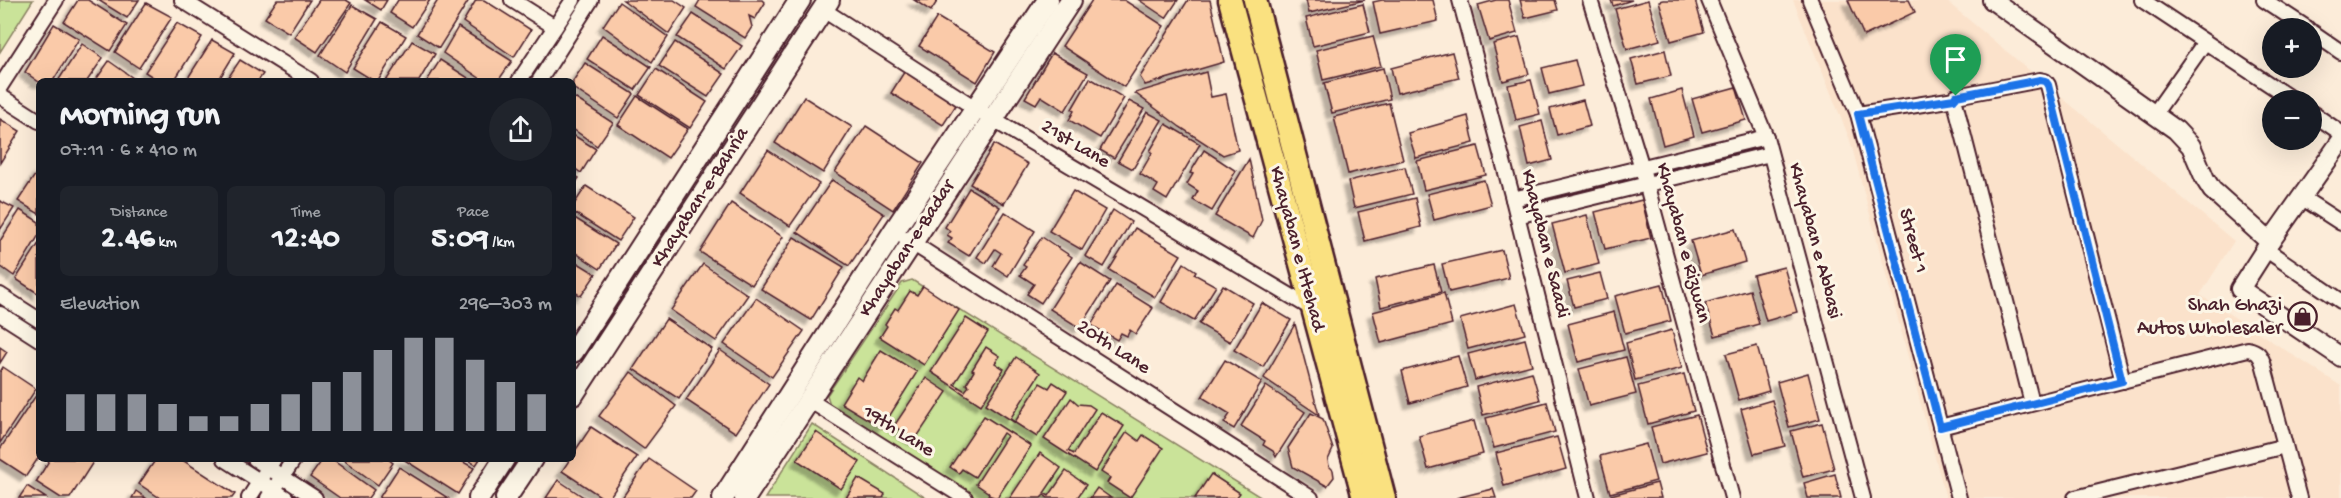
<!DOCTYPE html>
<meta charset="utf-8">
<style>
:root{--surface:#171b24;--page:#20242c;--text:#f1f3f6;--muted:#9ea1a6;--accent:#8c9099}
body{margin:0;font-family:"Gochi Hand",sans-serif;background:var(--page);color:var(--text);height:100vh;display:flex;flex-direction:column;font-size:22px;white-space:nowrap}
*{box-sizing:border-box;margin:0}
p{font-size:20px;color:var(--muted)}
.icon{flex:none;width:33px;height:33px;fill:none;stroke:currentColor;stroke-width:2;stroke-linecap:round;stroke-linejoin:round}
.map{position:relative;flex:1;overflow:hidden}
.panel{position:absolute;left:36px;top:78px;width:540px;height:384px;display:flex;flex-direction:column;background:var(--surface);border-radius:9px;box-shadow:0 6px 24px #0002}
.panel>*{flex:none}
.controls{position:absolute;left:2262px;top:18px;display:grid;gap:12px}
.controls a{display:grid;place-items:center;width:60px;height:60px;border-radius:50%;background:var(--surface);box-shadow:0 6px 24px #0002;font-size:30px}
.pin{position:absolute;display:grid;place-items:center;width:51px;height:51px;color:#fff;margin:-62px -26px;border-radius:50% 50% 50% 0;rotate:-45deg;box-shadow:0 0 6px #0007}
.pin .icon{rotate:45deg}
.round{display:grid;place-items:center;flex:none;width:63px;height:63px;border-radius:32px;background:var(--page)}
.overview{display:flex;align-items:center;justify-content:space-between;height:102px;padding:0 24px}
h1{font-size:33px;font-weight:700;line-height:45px}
.metrics{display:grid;grid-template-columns:repeat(3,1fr);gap:9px;height:102px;padding:6px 24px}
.metrics div{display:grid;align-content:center;border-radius:9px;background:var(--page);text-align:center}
.metrics b{font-size:30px;font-weight:700}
.metrics small{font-size:16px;font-weight:400}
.metrics p{font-size:16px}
.chart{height:168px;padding:12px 24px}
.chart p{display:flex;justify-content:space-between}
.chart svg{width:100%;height:108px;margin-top:6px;stroke:var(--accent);stroke-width:6}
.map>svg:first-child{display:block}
.built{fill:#fbe2cb}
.green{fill:#cae399;stroke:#8a8162;stroke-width:1.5}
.building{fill:#facaa9;stroke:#4a1f2b;stroke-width:1.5;filter:url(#shadow)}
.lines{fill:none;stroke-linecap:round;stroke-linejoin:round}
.minor-casing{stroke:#4a1f2b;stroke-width:18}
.tertiary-casing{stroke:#4a1f2b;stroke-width:22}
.secondary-casing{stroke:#4a1f2b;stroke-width:24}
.primary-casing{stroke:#4a1f2b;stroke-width:27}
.minor{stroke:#fcf5e5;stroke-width:14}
.tertiary{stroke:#fcf5e5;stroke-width:18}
.secondary{stroke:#fcf5e5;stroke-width:20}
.primary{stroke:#fae180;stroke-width:22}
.route-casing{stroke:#fff;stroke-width:12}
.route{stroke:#1a73e8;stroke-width:8}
.labels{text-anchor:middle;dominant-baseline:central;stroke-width:6;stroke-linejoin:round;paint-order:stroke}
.street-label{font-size:20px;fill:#4a1f2b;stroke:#fcf5e5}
.poi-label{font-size:20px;fill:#4a1f2b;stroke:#fcf5e5;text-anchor:end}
</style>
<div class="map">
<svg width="2341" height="498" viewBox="0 0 2341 498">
<defs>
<filter id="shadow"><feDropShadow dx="-5.5" dy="5.5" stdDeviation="1.5" flood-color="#0004"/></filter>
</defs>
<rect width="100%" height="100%" fill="#fcecd9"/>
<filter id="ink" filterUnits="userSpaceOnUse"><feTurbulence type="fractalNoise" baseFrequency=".0167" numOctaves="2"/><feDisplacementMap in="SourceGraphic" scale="12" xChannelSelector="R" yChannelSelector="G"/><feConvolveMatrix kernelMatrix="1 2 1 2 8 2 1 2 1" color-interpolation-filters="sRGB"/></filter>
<g filter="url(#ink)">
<!-- built -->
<path class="built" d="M1793,0H1945L2234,241L2200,295L2341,386V498H1946L1850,140Z"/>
<!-- green -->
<g class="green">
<path d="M0,0H33L0,52Z"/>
<path d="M912,280L1262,498H974L830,405L827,395L902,283Z"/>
<path d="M812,424L926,498H765Z"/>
</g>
<!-- building -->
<g class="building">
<path d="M78,0H88L127,25L110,51L64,22Z"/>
<path d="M98,0H139L127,18Z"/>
<path d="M277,0H310L289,33L265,18Z"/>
<path d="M319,0H346L351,3L317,52L294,37Z"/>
<path d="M365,0H387L381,10Z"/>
<path d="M398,0H430L412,27L390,13Z"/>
<path d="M438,0H469L439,48L417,34Z"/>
<path d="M476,0H484L531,30L514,57L463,22Z"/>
<path d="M623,0H674L686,8L669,34Z"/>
<path d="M700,0H762L765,3L755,19L749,16L752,27L745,38L696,7Z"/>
<path d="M914,0H938L931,11Z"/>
<path d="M1092,0H1124L1164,26L1124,87L1062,46Z"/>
<path d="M1139,0H1178L1166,18Z"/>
<path d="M1188,0H1210L1224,62L1145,85L1140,77Z"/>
<path d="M1306,0H1365L1309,13Z"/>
<path d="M1382,0H1433L1438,21L1380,34L1373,2Z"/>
<path d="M1496,0H1508L1517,33L1489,41L1478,5Z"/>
<path d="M1520,0H1555L1558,10L1525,18Z"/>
<path d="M1611,0H1632L1613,6Z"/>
<path d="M1648,0L1660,40L1627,49L1615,9Z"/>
<path d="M1663,0H1695L1704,32L1671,41L1659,1Z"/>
<path d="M1848,0H1909L1915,12L1864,36Z"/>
<path d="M619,2L668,37L652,62L603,26Z"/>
<path d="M146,3L172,17L139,68L115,52Z"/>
<path d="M1363,4L1370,32L1313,46L1306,18Z"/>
<path d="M352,5L377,19L345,72L320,55Z"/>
<path d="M693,14L742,46L726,69L677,37Z"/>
<path d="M937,17L995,52L977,82L919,46Z"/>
<path d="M382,22L406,36L378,81H374L353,68Z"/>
<path d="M177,23L202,37L174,81H159L145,72Z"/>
<path d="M54,24L79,39L53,81L39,82L25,72Z"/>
<path d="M458,27L512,61L498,81H484L443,53Z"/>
<path d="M602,35L651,67L635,90L587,59Z"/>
<path d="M1373,36L1381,66L1323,80L1316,50Z"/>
<path d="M1519,37L1529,74L1503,81L1493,44Z"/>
<path d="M212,40L235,53L218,81H186Z"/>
<path d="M412,41L435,54L419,81H386Z"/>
<path d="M675,42L724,74L708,97L659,66Z"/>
<path d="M82,44L103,58L87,81H58Z"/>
<path d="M1665,50L1671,76L1638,84L1631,59Z"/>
<path d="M1452,52L1459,78L1397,93L1391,68Z"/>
<path d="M1052,53L1088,73L1065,111L1041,96L1036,104L1025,98Z"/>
<path d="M240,60L263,74L258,81H226Z"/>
<path d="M440,60L473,81H427Z"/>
<path d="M1575,60L1582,86L1549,94L1542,68Z"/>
<path d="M109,61L133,78L132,81H95Z"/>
<path d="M585,63L634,94L618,118L573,88V81Z"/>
<path d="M1383,68L1390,99L1332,113L1324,83Z"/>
<path d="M656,69L707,102L690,128L639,95Z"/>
<path d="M906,69L958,102L943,125L891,93Z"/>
<path d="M1206,72L1211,97L1226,94L1238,150L1223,155L1180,127L1135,93Z"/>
<path d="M1090,78L1124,98L1100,138L1069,120L1074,111L1072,109Z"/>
<path d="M1531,80L1540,114L1516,120L1508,85Z"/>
<path d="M1736,87L1746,120L1702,132L1692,99Z"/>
<path d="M1682,90L1694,136L1663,145L1651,99Z"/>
<path d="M637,96L688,129L668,158L618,125Z"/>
<path d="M573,97L613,123L597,146L573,129Z"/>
<path d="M804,97L852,127L823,173L775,143Z"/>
<path d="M1583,100L1590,126L1557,135L1550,109Z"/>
<path d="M1129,101L1144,109L1114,158L1100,150Z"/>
<path d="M1389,103L1403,160L1348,174L1334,117Z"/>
<path d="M1147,112L1162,120L1133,169L1118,161Z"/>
<path d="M1468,116L1474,143L1416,158L1408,133Z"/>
<path d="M0,119L20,131L0,163Z"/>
<path d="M1542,121L1552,160L1529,166L1520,127Z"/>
<path d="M1166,124L1200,144L1167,200L1154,192L1158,185L1140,174L1152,153L1150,151Z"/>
<path d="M866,126L923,163L893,210L835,172Z"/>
<path d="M573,135L596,149L581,173L573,167Z"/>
<path d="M994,144L1028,164L1004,204L970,184Z"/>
<path d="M1478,146L1486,175L1424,190L1417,161Z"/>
<path d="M768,150L819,184L790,226L740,193Z"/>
<path d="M1204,150L1236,171L1212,211L1193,200L1198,191L1187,184L1193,174L1190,173Z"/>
<path d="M1249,159L1262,220L1253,238L1215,216Z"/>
<path d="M1405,167L1412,194L1354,208L1348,181Z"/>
<path d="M39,169V214L18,201Z"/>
<path d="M573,174L579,178L573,187Z"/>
<path d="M832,180L884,214L849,266L797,232Z"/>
<path d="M1484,180L1491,205L1434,220L1427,194Z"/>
<path d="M586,186L634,217L618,241L573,212V206Z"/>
<path d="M969,188L1000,207L969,256L948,243L952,238L947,235L950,231L945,227Z"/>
<path d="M1073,191L1105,210L1082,250L1049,231Z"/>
<path d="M1415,198L1421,227L1365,241L1358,212Z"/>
<path d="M1642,200L1651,238L1605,249L1595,212Z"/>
<path d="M0,201L14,208L0,230Z"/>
<path d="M731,203L783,237L752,285L700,252Z"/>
<path d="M20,210L39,222V235L14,276L0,266V241Z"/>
<path d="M1113,210L1131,222L1104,267L1085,256Z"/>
<path d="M1005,212L1035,231L1008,276L993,266L1001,253L995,249L986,263L977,257Z"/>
<path d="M1587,215L1599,264L1565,273L1552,224Z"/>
<path d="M573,217L616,244L600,269L573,251Z"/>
<path d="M1135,228L1181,255L1155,297L1109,270Z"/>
<path d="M1735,229L1745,262L1701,275L1691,241Z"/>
<path d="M794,237L844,267L811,320L761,289Z"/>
<path d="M1042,237L1072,257L1041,303L1027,294L1034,284L1020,275L1026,267L1023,265Z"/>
<path d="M39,243V294L16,279Z"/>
<path d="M1502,250L1509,278L1449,292L1442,264Z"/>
<path d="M573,260L596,274L581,296L573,291Z"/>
<path d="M1080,262L1110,281L1080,328L1050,309Z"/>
<path d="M1184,263L1196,271L1194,274L1216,286L1194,321L1161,302Z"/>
<path d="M703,264L748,295L716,341L671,310Z"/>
<path d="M1434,265L1441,292L1381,307L1375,279Z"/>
<path d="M1784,267L1797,312L1766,321L1753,275Z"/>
<path d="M1600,273L1607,299L1574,307L1567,281Z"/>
<path d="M1662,284L1671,321L1625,333L1615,296Z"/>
<path d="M1116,285L1153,308L1136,334L1130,330L1127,336L1121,333L1117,340L1091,325Z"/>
<path d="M1223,285L1253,303L1230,342L1199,324Z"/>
<path d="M923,286L959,310L924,365L880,337L887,326L885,324L895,308L898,310L910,291L917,295Z"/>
<path d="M1750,290L1759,324L1715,336L1705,303Z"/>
<path d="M1444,293L1452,324L1381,343L1373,312Z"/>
<path d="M756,298L804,331L772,377L724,344Z"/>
<path d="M1262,303L1291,320L1263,367L1234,350Z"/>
<path d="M1516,304L1525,334L1468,349L1460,319Z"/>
<path d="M1614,312L1624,350L1578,362L1568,324Z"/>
<path d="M966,318L988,332L954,384L965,391L969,386L966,384L974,371L972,370L986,347L1000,356L995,363L1004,369L981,405L931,372Z"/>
<path d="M666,319L712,349L679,399L633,369Z"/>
<path d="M1295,324L1319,415L1264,378Z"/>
<path d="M1672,330L1682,368L1635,380L1626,343Z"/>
<path d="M1525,339L1532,365L1475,380L1468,354Z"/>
<path d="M1757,346L1769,391L1739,400L1726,354Z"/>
<path d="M0,347L7,352L0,363Z"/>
<path d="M720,350L769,384L736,433L686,400Z"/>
<path d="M881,350L917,372L882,428L841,403L857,377L862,381Z"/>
<path d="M1458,356L1467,387L1410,403L1402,371Z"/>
<path d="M1016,357L1040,373L1010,419L1015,422L1040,383L1049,388L1053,382L1067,391L1037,437L986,404Z"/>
<path d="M1626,357L1636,394L1589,406L1579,369Z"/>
<path d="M1225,360L1262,382L1234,429L1224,423L1230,414L1202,397Z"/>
<path d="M3,367L36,389L0,443V372Z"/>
<path d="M631,372L676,406L644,449L599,416Z"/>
<path d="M1532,372L1540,400L1483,415L1476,387Z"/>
<path d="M1808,373L1820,419L1789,427L1777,382Z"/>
<path d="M1684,374L1694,411L1648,424L1638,386Z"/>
<path d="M926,378L947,392L915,440L894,426Z"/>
<path d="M1266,386L1305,412L1276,457L1273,451L1263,445L1265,441L1241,426Z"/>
<path d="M39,391V457L26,476L0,459V449Z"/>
<path d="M1071,398L1078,404L1089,405L1095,409L1068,451L1074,454L1101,412L1124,426L1095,472L1044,439Z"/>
<path d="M1772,400L1785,446L1754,454L1741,409Z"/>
<path d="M1547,402L1555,432L1494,448L1486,418Z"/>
<path d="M1311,413L1323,419L1333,449L1328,460L1329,466L1333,470L1334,477L1327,486L1293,467L1288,448Z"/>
<path d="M1697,415L1707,452L1660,464L1651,427Z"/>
<path d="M984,416L1031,446L997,498L988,495L989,493L976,484L1007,436L1003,433L975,477L962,469L959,473L950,467Z"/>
<path d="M1474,421L1483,454L1428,469L1419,436Z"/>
<path d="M1822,423L1834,469L1803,477L1791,431Z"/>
<path d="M591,427L637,457L609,498H603L562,471L570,459H573V454Z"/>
<path d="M816,432L860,462L841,489L797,460Z"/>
<path d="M1127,432L1139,441L1143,435L1163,448L1130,498L1107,483L1110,478L1101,472Z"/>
<path d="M1557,437L1566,469L1504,486L1496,453Z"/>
<path d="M1646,444L1656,481L1610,493L1600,456Z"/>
<path d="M1040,453L1061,468L1044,493L1049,496L1066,471L1086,485L1077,498H1048L1044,495L1041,498H1010Z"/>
<path d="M50,459H95L70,498H61L36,482Z"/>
<path d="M156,459H181L235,494L232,498H160L139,484Z"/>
<path d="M323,459H331L374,490L368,498H340L310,477Z"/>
<path d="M342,459H388L393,463L378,485Z"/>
<path d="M403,459H458L474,468L458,494Z"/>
<path d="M466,459H480L476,465Z"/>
<path d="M649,459L696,491L691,498H622Z"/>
<path d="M399,467L448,498H379Z"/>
<path d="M1211,474L1240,493L1236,498H1195Z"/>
<path d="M1835,474L1841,498H1808L1804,483Z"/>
<path d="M858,478L885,494L883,498H846Z"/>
<path d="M558,480L585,498H546Z"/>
<path d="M1657,483L1661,498H1611V495Z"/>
<path d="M27,486L46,498H19Z"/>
<path d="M1097,488L1111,498H1090Z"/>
<path d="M1493,489L1496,498H1456Z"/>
<path d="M136,491L146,498H132Z"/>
</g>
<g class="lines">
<defs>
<g id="minor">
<path d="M182,0L311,81"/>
<path d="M512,0L555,27"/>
<path d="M1460,0L1513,199L1588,498"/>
<path d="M1590,0L1642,168L1732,498"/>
<path d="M1709,0L1766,137L1863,498"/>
<path d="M1810,0L1858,114L1959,498"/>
<path d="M2142,0L2293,100"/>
<path d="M2264,0L2307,28"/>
<path d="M822,9L992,119L1311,308"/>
<path d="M2312,32L2341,52"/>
<path d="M519,81L573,0"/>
<path d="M539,81L591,0"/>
<path d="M0,87L56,0"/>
<path d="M0,96L39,121"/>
<path d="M2155,113L2205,42"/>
<path d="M2312,113L2341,133"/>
<path d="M1858,114L1955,99"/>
<path d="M2301,197L2341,223"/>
<path d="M1513,199L1766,137"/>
<path d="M1517,216L1770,154"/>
<path d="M906,239L1311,498"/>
<path d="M2265,249L2341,301"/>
<path d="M0,295L39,320"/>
<path d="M0,314L39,339"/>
<path d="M809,400L965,498"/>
<path d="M2032,403L1955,102L1956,96L2040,80L2045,81L2048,85L2123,381"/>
<path d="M1940,427L2248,349C2257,351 2260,354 2263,363L2299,498"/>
<path d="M225,459L286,498"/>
<path d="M255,459L315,498"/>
<path d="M249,498L274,459"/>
<path d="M268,498L294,459"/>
<path d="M2075,498L2285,446"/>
</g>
<g id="tertiary">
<path d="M1992,0L2176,130L2191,146L2205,179L2212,190L2270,242"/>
<path d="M2341,141L2270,242L2240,289L2341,357"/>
</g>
<g id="secondary">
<path d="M573,352L800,0"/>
<path d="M573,395L829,0"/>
<path d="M479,498L504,459"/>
<path d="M506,498L532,459"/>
<path d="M723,498L894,231L1048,0"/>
<path d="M745,498L1071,0"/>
</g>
<g id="primary">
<path d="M1230,0L1364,498"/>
<path d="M1255,0L1384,498"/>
</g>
</defs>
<!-- minor casing -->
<use href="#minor" class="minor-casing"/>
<!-- tertiary casing -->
<use href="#tertiary" class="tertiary-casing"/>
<!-- secondary casing -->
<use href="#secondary" class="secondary-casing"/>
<!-- primary casing -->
<use href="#primary" class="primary-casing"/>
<!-- minor -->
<use href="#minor" class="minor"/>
<!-- tertiary -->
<use href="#tertiary" class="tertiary"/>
<!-- secondary -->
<use href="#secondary" class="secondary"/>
<!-- primary -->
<use href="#primary" class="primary"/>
</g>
</g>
<g class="lines" filter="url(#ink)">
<defs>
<path id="route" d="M2040,80L2045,81L2048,85L2122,381L1940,427L1858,114L1954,99L1956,96Z"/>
</defs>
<!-- route casing -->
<use href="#route" class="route-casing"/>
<!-- route -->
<use href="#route" class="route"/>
</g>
<!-- icons -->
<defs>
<symbol id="shop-ring" viewBox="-11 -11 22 22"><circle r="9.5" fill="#fcf5e5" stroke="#4a1f2b" stroke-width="1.5"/><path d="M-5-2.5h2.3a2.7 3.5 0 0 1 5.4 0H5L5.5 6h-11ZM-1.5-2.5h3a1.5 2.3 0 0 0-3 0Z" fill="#4a1f2b"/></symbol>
</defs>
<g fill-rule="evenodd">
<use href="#shop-ring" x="2286" y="300" width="33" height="33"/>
</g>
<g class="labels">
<!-- street labels -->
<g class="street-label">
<text transform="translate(1075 145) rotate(31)">21st Lane</text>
<text transform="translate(701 198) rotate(-57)">Khayaban-e-Bahria</text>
<text transform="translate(1814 241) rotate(75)">Khayaban e Abbasi</text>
<text transform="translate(1912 241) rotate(75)">Street 1</text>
<text transform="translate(1682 243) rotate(75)">Khayaban e Rizwan</text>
<text transform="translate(1544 244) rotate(76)">Khayaban e Saadi</text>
<text transform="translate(908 249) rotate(-57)">Khayaban-e-Badar</text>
<text transform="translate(1296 249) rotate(75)">Khayaban e Ittehad</text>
<text transform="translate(1113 348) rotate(33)">20th Lane</text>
<text transform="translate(898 432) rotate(32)">19th Lane</text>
</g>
<!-- poi labels -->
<g class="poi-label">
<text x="2282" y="306">Shah Ghazi<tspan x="2282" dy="23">Autos Wholesaler</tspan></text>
</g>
</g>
</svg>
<div class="controls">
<a>+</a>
<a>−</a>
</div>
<div class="pin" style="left:1956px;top:96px;background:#1e9e55"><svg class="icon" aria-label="arrive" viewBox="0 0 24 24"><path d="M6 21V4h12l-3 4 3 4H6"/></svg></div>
<section class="panel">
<div class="overview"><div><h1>Morning run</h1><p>07:11 · 6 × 410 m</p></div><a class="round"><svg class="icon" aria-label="share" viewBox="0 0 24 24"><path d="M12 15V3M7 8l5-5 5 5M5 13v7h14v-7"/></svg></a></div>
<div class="metrics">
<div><p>Distance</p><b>2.46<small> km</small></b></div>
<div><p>Time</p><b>12:40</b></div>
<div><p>Pace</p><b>5:09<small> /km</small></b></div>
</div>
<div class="chart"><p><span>Elevation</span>296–303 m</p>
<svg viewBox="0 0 160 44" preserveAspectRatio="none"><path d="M5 44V29M15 44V29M25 44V29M35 44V33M45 44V38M55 44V38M65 44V33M75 44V29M85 44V24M95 44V20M105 44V11M115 44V6M125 44V6M135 44V15M145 44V24M155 44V29"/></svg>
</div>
</section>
</div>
